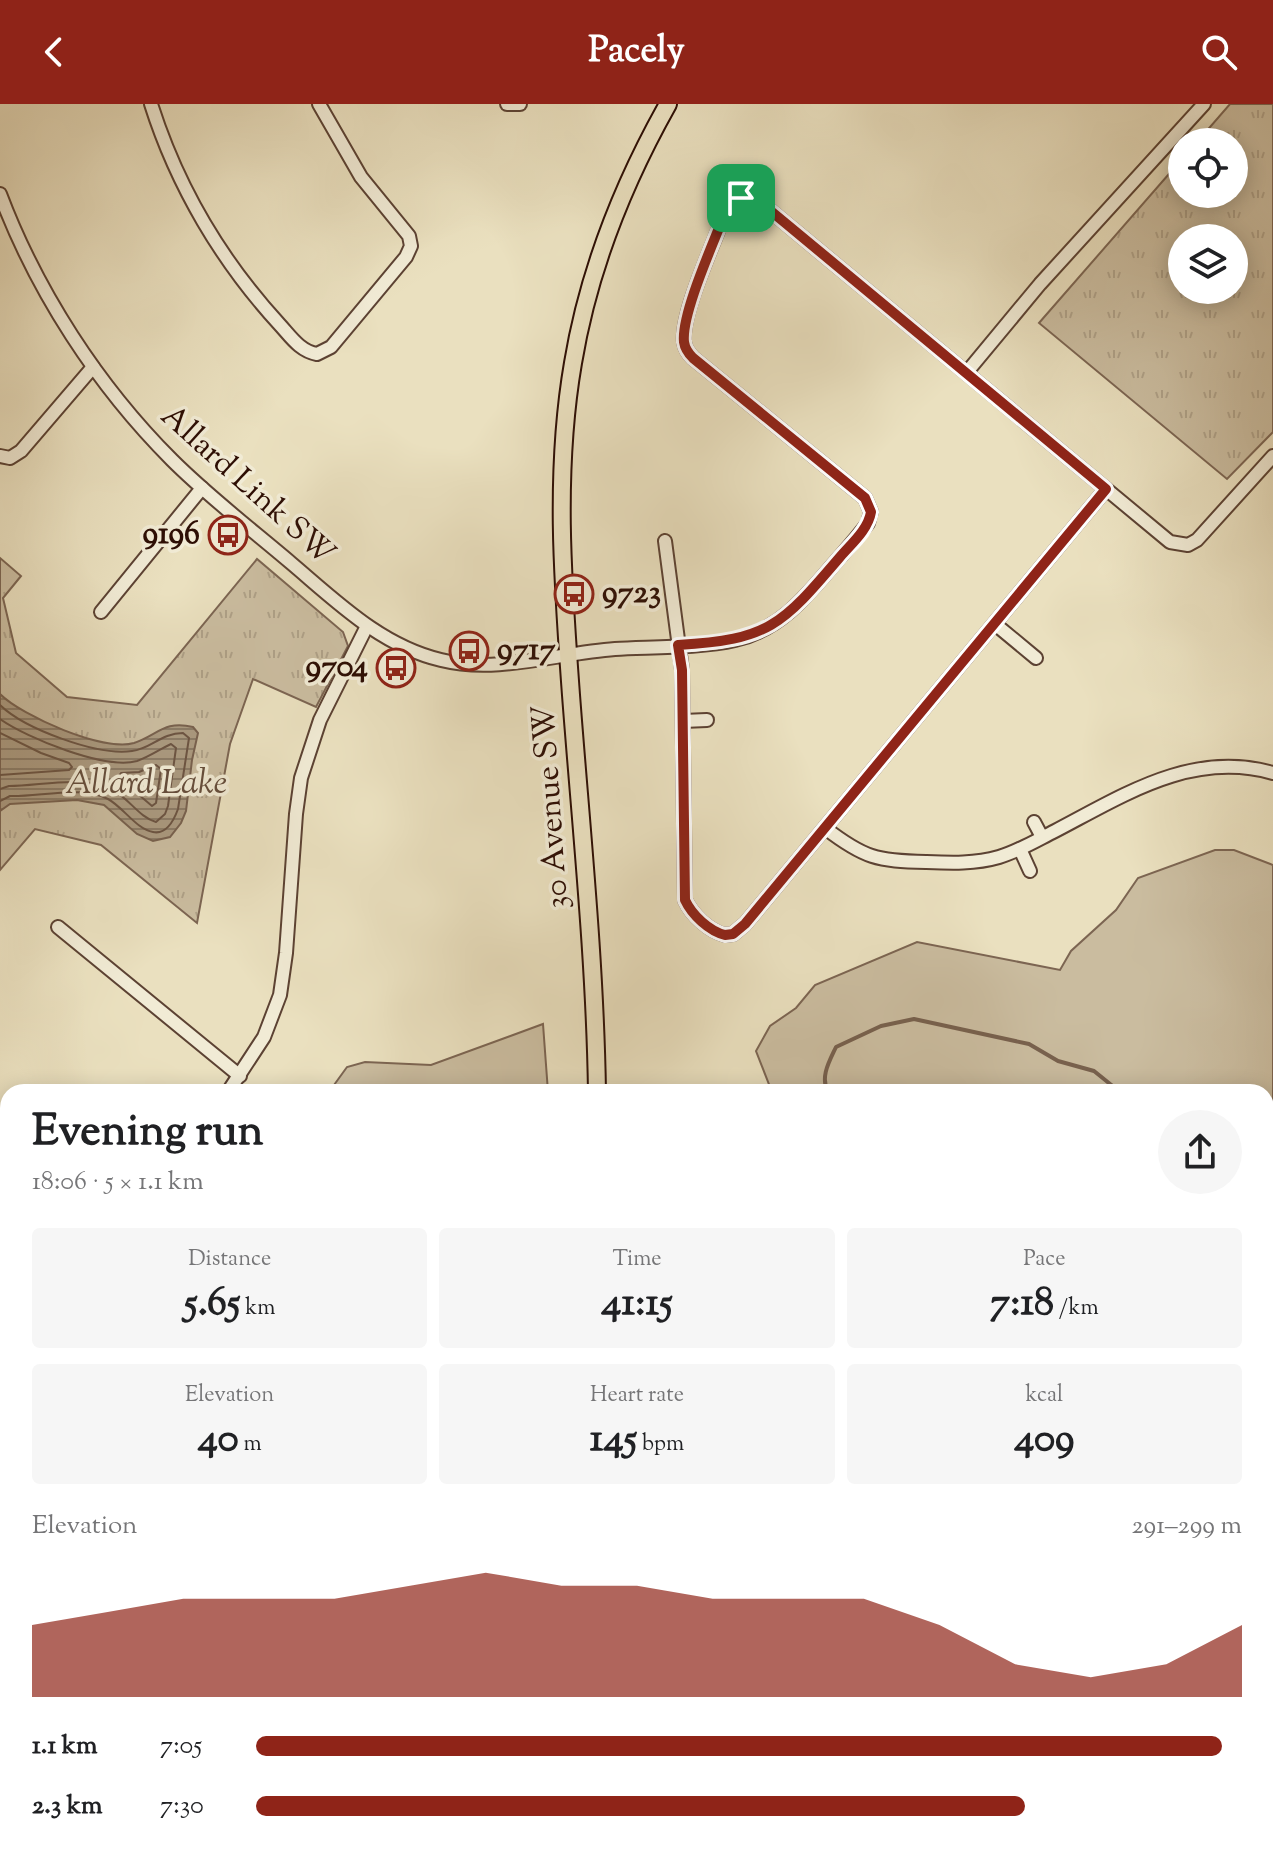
<!DOCTYPE html>
<meta charset="utf-8">
<style>
:root{--surface:#fff;--page:#f6f6f6;--text:#202124;--muted:#757577;--accent:#8f2418}
body{margin:0;font-family:"Sorts Mill Goudy",serif;background:var(--page);color:var(--text);height:100vh;display:flex;flex-direction:column;font-size:30px;white-space:nowrap}
*{box-sizing:border-box;margin:0}
p{font-size:26px;color:var(--muted)}
.icon{flex:none;width:44px;height:44px;fill:none;stroke:currentColor;stroke-width:2;stroke-linecap:round;stroke-linejoin:round}
.map{position:relative;flex:1;overflow:hidden}
.panel{position:absolute;left:0px;top:980px;width:1274px;height:770px;display:flex;flex-direction:column;background:var(--surface);border-radius:24px 24px 0 0;box-shadow:0 4px 20px #0003}
.panel>*{flex:none}
.fabs{position:absolute;left:1168px;top:24px;display:grid;gap:16px}
.fabs a{display:grid;place-items:center;width:80px;height:80px;border-radius:50%;background:var(--surface);box-shadow:0 4px 20px #0003;font-size:40px}
.pin{position:absolute;display:grid;place-items:center;width:68px;height:68px;color:#fff;margin:-34px;border-radius:16px;box-shadow:0 4px 12px #0006}
.round{display:grid;place-items:center;flex:none;width:84px;height:84px;border-radius:42px;background:var(--page)}
.head{display:flex;align-items:center;justify-content:space-between;height:136px;padding:0 32px}
h1{font-size:44px;font-weight:800;line-height:60px}
.stats{display:grid;grid-template-columns:repeat(3,1fr);gap:12px;height:136px;padding:8px 32px}
.stats div{display:grid;align-content:center;border-radius:8px;background:var(--page);text-align:center}
.stats b{font-size:40px;font-weight:800}
.stats small{font-size:22px;font-weight:400}
.stats p{font-size:22px}
.chart{height:224px;padding:16px 32px}
.chart p{display:flex;justify-content:space-between}
.chart svg{width:100%;height:144px;margin-top:8px;fill:var(--accent);opacity:.7}
ul{padding:0 32px;list-style:none;font-size:26px}
li{display:grid;grid-template-columns:128px 96px 1fr;align-items:center;height:60px}
li i{height:20px;border-radius:10px;background:var(--accent)}
header{display:flex;justify-content:space-between;align-items:center;height:104px;padding:0 32px;background:var(--accent);color:#fff;font-size:36px;font-weight:800}
.map>svg:first-child{display:block}
.green{fill:#cabc9f;stroke:#7c6552;stroke-width:2}
.park{fill:url(#park-tufts);stroke:#7c6552;stroke-width:2;fill-rule:evenodd}
.water{fill:url(#water-rules);stroke:#78614e;stroke-width:2}
.lines{fill:none;stroke-linecap:round;stroke-linejoin:round}
.shore{stroke:#6c5442;stroke-width:2}
.stream{stroke:#78614e;stroke-width:4}
.minor-casing{stroke:#5c4233;stroke-width:16}
.major-casing{stroke:#2d0e04;stroke-width:20}
.minor{stroke:#f1ebd5;stroke-width:12}
.major{stroke:#eae0bf;stroke-width:16}
.route-casing{stroke:#fff;stroke-width:16}
.route{stroke:#8f2418;stroke-width:10}
.labels{text-anchor:middle;dominant-baseline:central;stroke-width:7;stroke-linejoin:round;paint-order:stroke}
.street-label{font-size:32px;fill:#2d0e04;stroke:#f1ebd5}
.poi-label{font-size:32px;font-weight:bold;fill:#2d0e04;stroke:#f1ebd5;text-anchor:end}
.water-label{font-size:34px;font-style:italic;fill:#654d3b;stroke:#f1ebd5}
</style>
<header><svg class="icon" aria-label="back" viewBox="0 0 24 24"><path d="M15 5l-7 7 7 7"/></svg>Pacely<svg class="icon" aria-label="search" viewBox="0 0 24 24"><circle cx="10" cy="10" r="6"/><path d="M15 15l6 6"/></svg></header>
<div class="map">
<svg width="1273" height="1749" viewBox="0 0 1273 1749">
<defs>
<pattern id="park-tufts" width="24" height="20" patternUnits="userSpaceOnUse" patternTransform="scale(2)"><rect width="24" height="20" fill="#cabc9f"/><path d="M3 7l-1-3M5 7V3M7 7l1-3M15 17l-1-3M17 17v-4M19 17l1-3" fill="none" stroke="#aea087"/></pattern>
<pattern id="water-rules" width="6" height="5" patternUnits="userSpaceOnUse" patternTransform="scale(2)"><rect width="6" height="5" fill="#aa997f"/><path d="M0 2.5h6" fill="none" stroke="#8b7b66"/></pattern>
</defs>
<rect width="100%" height="100%" fill="#eae0bf"/>
<filter id="stains"><feTurbulence type="fractalNoise" baseFrequency=".0025" numOctaves="4"/><feColorMatrix values="0 0 0 0 .2 0 0 0 0 .09 0 0 0 0 .02 0 0 0 .5 -.17"/></filter>
<radialGradient id="worn" r=".72"><stop offset=".6" stop-color="#630" stop-opacity="0"/><stop offset="1" stop-color="#630" stop-opacity=".3"/></radialGradient>
<!-- green -->
<g class="green">
<path d="M1215,746H1234L1273,761V1441L1266,1436V988H772L756,947L770,922L796,904L815,881L917,838L1060,866L1071,847L1116,806L1138,774Z"/>
<path d="M543,920L548,988H329L347,963L365,958L431,961Z"/>
<path d="M0,1179L8,1182V1520L0,1529Z"/>
</g>
<!-- park -->
<g class="park">
<path d="M1230,0H1273V328L1227,375L1039,219L1182,55V90H1234V38H1197ZM1234,134V186H1182V134Z"/>
<path d="M0,454L21,472L3,494L16,549L67,593L137,601L257,455L343,528L348,542L316,603L253,575L230,640L197,819L101,741L35,725L0,766Z"/>
<path d="M8,1682V1742H160L158,1749H0V1687Z"/>
</g>
<!-- water -->
<path class="water" d="M0,590C22,612 103,648 134,639C158,631 164,616 193,623L198,629L192,656L186,707L181,719L170,733L153,737L137,730L104,701L77,696L10,700L0,707Z"/>
<g class="lines">
<!-- shore -->
<g class="shore">
<path d="M0,601C25,625 97,652 132,647C151,645 161,629 183,629L189,634L178,705C174,716 167,731 153,728C136,725 123,703 108,695C83,681 39,693 10,692L0,697"/>
<path d="M0,615C27,634 105,666 137,657C149,653 160,645 171,640L176,644L168,702L165,710L156,718C138,713 128,692 110,685C79,671 41,682 9,682L0,685"/>
<path d="M0,629L41,649L69,659L72,663L69,666L0,671"/>
<path d="M156,661L161,665L156,699L152,702L118,673L121,669L139,668Z"/>
</g>
<!-- stream -->
<g class="stream">
<path d="M828,988C820,973 829,958 836,943L881,922L914,915L1029,940L1058,957L1094,967L1120,988"/>
<path d="M1266,1065L1273,1068"/>
<path d="M1266,1213L1273,1208"/>
<path d="M1266,1281H1273"/>
<path d="M0,1428L4,1415L0,1356L8,1344"/>
</g>
<defs>
<g id="minor">
<path d="M151,0C177,82 222,158 280,221C291,233 300,247 317,250L331,243L406,153L411,142L409,132L361,73L319,0"/>
<path d="M507,0H520"/>
<path d="M0,90C37,188 98,282 172,356C209,393 251,425 291,459C336,497 381,542 441,556C497,570 558,549 615,545C650,543 701,544 735,536C779,526 805,494 833,461C845,447 857,434 868,419L871,408L865,394L693,254C688,249 685,245 684,238C681,209 714,139 725,109C736,90 749,90 766,103L1170,438L1188,441L1197,436L1273,352"/>
<path d="M967,268L1040,180L1204,0"/>
<path d="M0,352L10,354L21,347L93,263"/>
<path d="M665,437L682,566L685,796C692,811 709,827 725,831L733,830L745,820L1106,385"/>
<path d="M101,508L202,384"/>
<path d="M995,520L1036,554"/>
<path d="M683,617L707,616"/>
<path d="M1034,718L1042,733"/>
<path d="M825,724C864,754 877,757 926,758C951,759 975,760 999,753C1019,747 1037,736 1055,727C1124,691 1192,646 1273,669"/>
<path d="M1020,745L1030,767"/>
<path d="M58,823L240,972"/>
<path d="M228,988L264,933L280,891L286,849L296,710L301,674L320,616L367,522"/>
<path d="M0,1169L8,1171"/>
<path d="M0,1669L8,1663"/>
<path d="M457,1742L461,1749"/>
<path d="M1009,1742L1017,1749"/>
<path d="M177,1749L180,1742"/>
<path d="M1258,1749L1273,1747"/>
</g>
<g id="major">
<path d="M597,988C595,855 581,723 571,591C563,481 554,369 573,259C588,169 623,80 668,0"/>
<path d="M591,1749L592,1742"/>
</g>
</defs>
<!-- minor casing -->
<use href="#minor" class="minor-casing"/>
<!-- major casing -->
<use href="#major" class="major-casing"/>
<!-- minor -->
<use href="#minor" class="minor"/>
<!-- major -->
<use href="#major" class="major"/>
</g>
<g class="lines">
<defs>
<path id="route" d="M741,94H752L766,103L1106,385L745,820L733,830L725,831C709,827 692,811 685,796L682,566L678,541C769,536 782,521 840,453C851,440 868,426 871,408L865,394L693,254C688,249 685,245 684,238C681,210 714,138 725,109L731,100Z"/>
</defs>
<!-- route casing -->
<use href="#route" class="route-casing"/>
<!-- route -->
<use href="#route" class="route"/>
</g>
<!-- icons -->
<defs>
<symbol id="bus-ring" viewBox="-11 -11 22 22"><circle r="9.5" fill="#f1ebd5" stroke="#8f2418" stroke-width="1.5"/><path d="M-5-6H5V4H4V6H2V4H-2V6H-4V4H-5ZM-3.5-4V0h7V-4ZM-3.5 1.2v1.5H-2V1.2ZM2 1.2v1.5H3.5V1.2Z" fill="#8f2418"/></symbol>
</defs>
<g fill-rule="evenodd">
<use href="#bus-ring" x="206" y="409" width="44" height="44"/>
<use href="#bus-ring" x="552" y="468" width="44" height="44"/>
<use href="#bus-ring" x="447" y="525" width="44" height="44"/>
<use href="#bus-ring" x="374" y="542" width="44" height="44"/>
</g>
<g class="labels">
<!-- street labels -->
<g class="street-label">
<text transform="translate(247 382) rotate(42)">Allard Link SW</text>
<text transform="translate(552 703) rotate(-94)">30 Avenue SW</text>
</g>
<!-- poi labels -->
<g class="poi-label">
<text x="200" y="431">9196</text>
<text x="602" y="490" text-anchor="start">9723</text>
<text x="497" y="547" text-anchor="start">9717</text>
<text x="368" y="564">9704</text>
</g>
<!-- water labels -->
<g class="water-label">
<text x="146" y="680">Allard Lake</text>
</g>
</g>
<rect width="100%" height="100%" filter="url(#stains)"/>
<rect width="100%" height="100%" fill="url(#worn)"/>
</svg>
<div class="fabs">
<a><svg class="icon" aria-label="locate" viewBox="0 0 24 24"><circle cx="12" cy="12" r="6"/><path d="M12 2v4M12 18v4M2 12h4M18 12h4"/></svg></a>
<a><svg class="icon" aria-label="layers" viewBox="0 0 24 24"><path d="M12 4l9 5-9 5-9-5zM3 14l9 5 9-5"/></svg></a>
</div>
<div class="pin" style="left:741px;top:94px;background:#1e9e55"><svg class="icon" aria-label="arrive" viewBox="0 0 24 24"><path d="M6 21V4h12l-3 4 3 4H6"/></svg></div>
<section class="panel">
<div class="head"><div><h1>Evening run</h1><p>18:06 · 5 × 1.1 km</p></div><a class="round"><svg class="icon" aria-label="share" viewBox="0 0 24 24"><path d="M12 15V3M7 8l5-5 5 5M5 13v7h14v-7"/></svg></a></div>
<div class="stats">
<div><p>Distance</p><b>5.65<small> km</small></b></div>
<div><p>Time</p><b>41:15</b></div>
<div><p>Pace</p><b>7:18<small> /km</small></b></div>
</div>
<div class="stats">
<div><p>Elevation</p><b>40<small> m</small></b></div>
<div><p>Heart rate</p><b>145<small> bpm</small></b></div>
<div><p>kcal</p><b>409</b></div>
</div>
<div class="chart"><p><span>Elevation</span>291–299 m</p>
<svg viewBox="0 0 160 44" preserveAspectRatio="none"><path d="M0 44V22L10 18L20 14L30 14L40 14L50 10L60 6L70 10L80 10L90 14L100 14L110 14L120 22L130 34L140 38L150 34L160 22V44z"/></svg>
</div>
<ul>
<li><b>1.1 km</b>7:05<i style="width:98%"></i></li>
<li><b>2.3 km</b>7:30<i style="width:78%"></i></li>
</ul>
</section>
</div>
